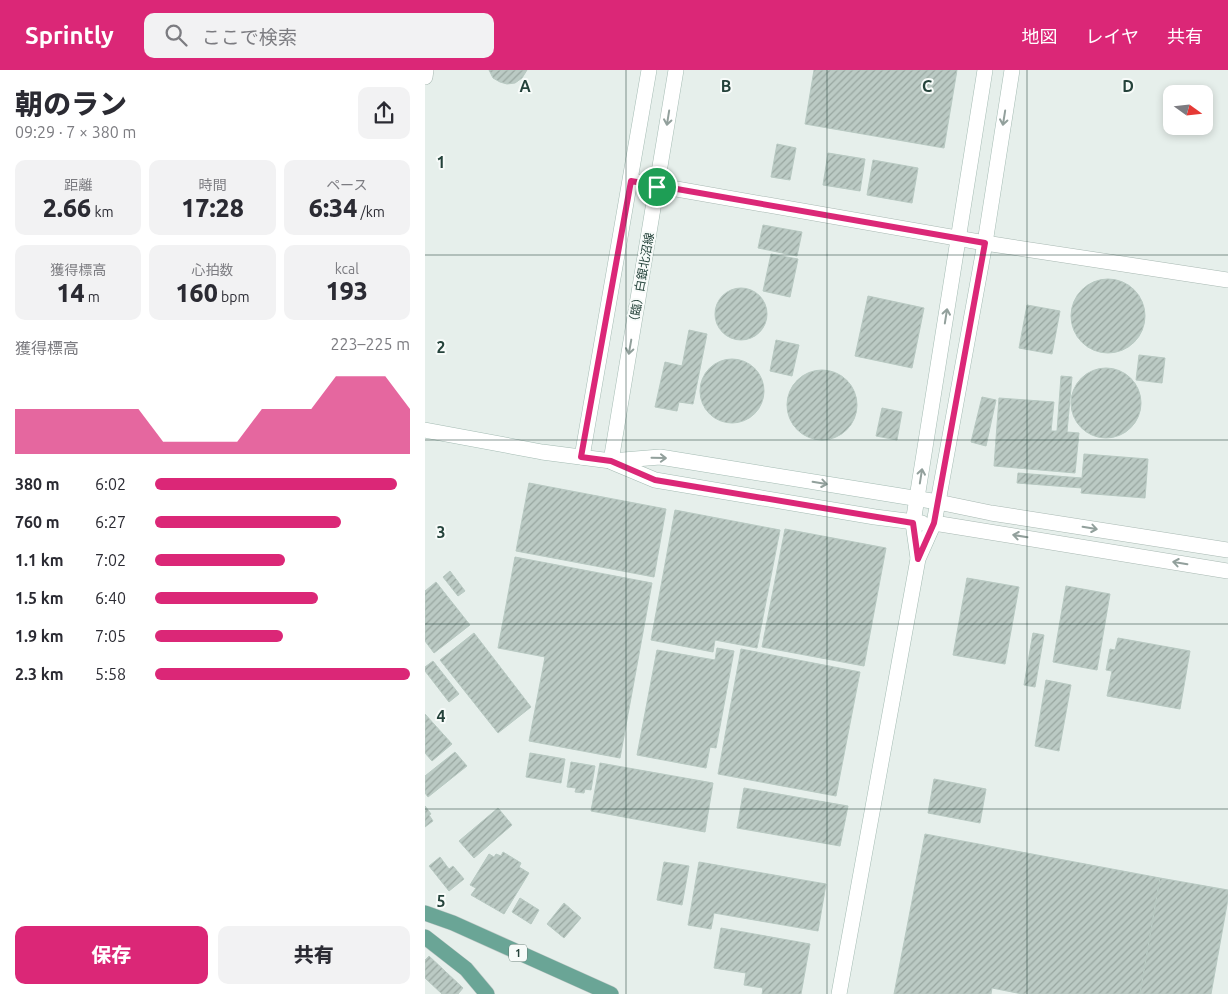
<!DOCTYPE html>
<html lang="ja">
<meta charset="utf-8">
<style>
:root{--surface:#fff;--page:#f2f2f3;--text:#2b2b33;--muted:#7c7c81;--accent:#db2777}
body{margin:0;font-family:Ubuntu,"Noto Sans JP",sans-serif;background:var(--page);color:var(--text);height:100vh;display:flex;flex-direction:column;font-size:19px;white-space:nowrap}
*{box-sizing:border-box;margin:0}
p{font-size:16px;color:var(--muted)}
.icon{flex:none;width:28px;height:28px;fill:none;stroke:currentColor;stroke-width:2;stroke-linecap:round;stroke-linejoin:round}
.map{position:relative;flex:1;overflow:hidden}
.details{display:flex;flex-direction:column;background:var(--surface);width:425px}
.details>*{flex:none}
.needle{width:32px;rotate:105deg}
.controls{position:absolute;left:738px;top:15px;display:grid;gap:10px}
.controls a{display:grid;place-items:center;width:50px;height:50px;border-radius:10px;background:var(--surface);box-shadow:0 2px 8px #0003;font-size:25px}
.pin{position:absolute;display:grid;place-items:center;width:42px;height:42px;color:#fff;margin:-21px;border:2px solid #fff;border-radius:50%;box-shadow:0 1px 5px #0007}
.round{display:grid;place-items:center;flex:none;width:52px;height:52px;border-radius:10px;background:var(--page)}
.summary{display:flex;align-items:center;justify-content:space-between;height:85px;padding:0 15px}
h1{font-size:28px;font-weight:800;line-height:38px}
.metrics{display:grid;grid-template-columns:repeat(3,1fr);gap:8px;height:85px;padding:5px 15px}
.metrics div{display:grid;align-content:center;border-radius:10px;background:var(--page);text-align:center}
.metrics b{font-size:25px;font-weight:800}
.metrics small{font-size:14px;font-weight:400}
.metrics p{font-size:14px}
.chart{height:140px;padding:10px 15px}
.chart p{display:flex;justify-content:space-between}
.chart svg{width:100%;height:90px;margin-top:5px;fill:var(--accent);opacity:.7}
.button{display:flex;gap:10px;margin-top:auto;padding:10px 15px}
.button a{flex:1;height:58px;border-radius:10px;background:var(--accent);color:#fff;font-size:20px;font-weight:800;line-height:58px;text-align:center}
.button a+a{background:var(--page);color:var(--text)}
ul{padding:0 15px;list-style:none;font-size:16px}
li{display:grid;grid-template-columns:80px 60px 1fr;align-items:center;height:38px}
li i{height:12px;border-radius:6px;background:var(--accent)}
header{display:flex;align-items:center;gap:30px;box-sizing:border-box;height:70px;padding:0 25px;background:var(--accent);color:#fff}
header strong{font-size:24px}
nav{display:flex;gap:28px;margin-inline-start:auto;font-size:18px}
.search{width:350px;height:45px;background:var(--page);display:flex;align-items:center;gap:12px;box-sizing:border-box;padding:0 18px;border-radius:10px;color:var(--muted);font-size:19px}
main{display:flex;flex:1;min-height:0}
.map>svg:first-child{display:block}
.building{fill:url(#building-hatch);stroke:#b8c9c2}
.lines{fill:none;stroke-linecap:round;stroke-linejoin:round}
.street-casing{stroke:#a8b8b2;stroke-width:16}
.secondary-casing{stroke:#a4bbb3;stroke-width:16}
.primary-casing{stroke:#c2cac8;stroke-width:16}
.street{stroke:#fff;stroke-width:15}
.secondary{stroke:#fff;stroke-width:15}
.primary{stroke:#6aa596;stroke-width:15}
.oneway{stroke:#92a09c}
.route-casing{stroke:#fff;stroke-width:10}
.route{stroke:#db2777;stroke-width:6}
.grid{fill:none;stroke:#24423a;stroke-width:1;stroke-opacity:0.55}
.labels{text-anchor:middle;dominant-baseline:central;stroke-width:4;stroke-linejoin:round;paint-order:stroke}
.shield{fill:#f7fbf9;stroke:#637a73;stroke-width:1}
.shield-label{font-size:11px;font-weight:bold;fill:#24423a}
.street-label{font-size:12px;fill:#24423a;stroke:#f7fbf9}
.grid-label{font-size:16px;text-anchor:middle;font-weight:bold;fill:#24423a;stroke:#f7fbf9;stroke-width:4;stroke-linejoin:round;paint-order:stroke}
</style>
<header>
<strong>Sprintly</strong>
<div class="search"><svg class="icon" aria-label="search" viewBox="0 0 24 24"><circle cx="10" cy="10" r="6"/><path d="M15 15l6 6"/></svg>ここで検索</div>
<nav><a>地図</a><a>レイヤ</a><a>共有</a></nav>
</header>
<main>
<section class="details">
<div class="summary"><div><h1>朝のラン</h1><p>09:29 · 7 × 380 m</p></div><a class="round"><svg class="icon" aria-label="share" viewBox="0 0 24 24"><path d="M12 15V3M7 8l5-5 5 5M5 13v7h14v-7"/></svg></a></div>
<div class="metrics">
<div><p>距離</p><b>2.66<small> km</small></b></div>
<div><p>時間</p><b>17:28</b></div>
<div><p>ペース</p><b>6:34<small> /km</small></b></div>
</div>
<div class="metrics">
<div><p>獲得標高</p><b>14<small> m</small></b></div>
<div><p>心拍数</p><b>160<small> bpm</small></b></div>
<div><p>kcal</p><b>193</b></div>
</div>
<div class="chart"><p><span>獲得標高</span>223–225 m</p>
<svg viewBox="0 0 160 44" preserveAspectRatio="none"><path d="M0 44V22L10 22L20 22L30 22L40 22L50 22L60 38L70 38L80 38L90 38L100 22L110 22L120 22L130 6L140 6L150 6L160 22V44z"/></svg>
</div>
<ul>
<li><b>380 m</b>6:02<i style="width:95%"></i></li>
<li><b>760 m</b>6:27<i style="width:73%"></i></li>
<li><b>1.1 km</b>7:02<i style="width:51%"></i></li>
<li><b>1.5 km</b>6:40<i style="width:64%"></i></li>
<li><b>1.9 km</b>7:05<i style="width:50%"></i></li>
<li><b>2.3 km</b>5:58<i style="width:100%"></i></li>
</ul>
<div class="button"><a>保存</a><a>共有</a></div>
</section>
<div class="map">
<svg width="803" height="924" viewBox="0 0 803 924">
<defs>
<pattern id="building-hatch" width="6" height="6" patternUnits="userSpaceOnUse" patternTransform="scale(1.25)"><rect width="6" height="6" fill="#bbcac4"/><path d="M-1 1l2-2M0 6l6-6M5 7l2-2" fill="none" stroke="#98a6a0"/></pattern>
</defs>
<rect width="100%" height="100%" fill="#e6efeb"/>
<!-- building -->
<g class="building">
<path d="M64,0H102L97,8L90,13L82,14L75,12L68,8Z"/>
<path d="M389,0H532L519,78L380,54Z"/>
<path d="M352,74L371,78L365,110L346,107Z"/>
<path d="M403,83L440,89L435,121L398,115Z"/>
<path d="M448,90L493,98L487,133L442,125Z"/>
<path d="M338,155L377,162L372,186L333,178Z"/>
<path d="M346,184L373,189L365,227L338,221Z"/>
<circle cx="683" cy="246" r="37"/>
<circle cx="316" cy="244" r="26"/>
<path d="M443,226L499,238L487,298L430,286Z"/>
<path d="M602,235L635,241L627,284L594,278Z"/>
<path d="M264,260L282,264L268,334L254,332L252,341L230,337L240,292L257,296Z"/>
<path d="M351,270L374,275L367,306L345,301Z"/>
<path d="M714,285L740,288L737,313L711,310Z"/>
<circle cx="307" cy="321" r="32"/>
<circle cx="681" cy="333" r="35"/>
<circle cx="397" cy="335" r="35"/>
<path d="M636,306L647,307L642,362L654,363L650,403L569,396L574,328L629,332L626,361H632Z"/>
<path d="M557,327L571,330L561,376L546,372Z"/>
<path d="M457,338L477,342L472,370L451,366Z"/>
<path d="M659,384L723,389L720,428L656,423L657,418L592,413L593,403L657,408Z"/>
<path d="M104,413L241,439L229,507L91,481Z"/>
<path d="M250,440L355,460L332,578L290,570L288,582L226,570Z"/>
<path d="M360,459L461,478L439,596L337,577Z"/>
<path d="M90,487L227,513L195,688L104,671L120,587L73,578Z"/>
<path d="M25,501L40,521L33,526L18,507Z"/>
<path d="M542,508L594,517L580,594L528,585Z"/>
<path d="M11,512L45,555L9,583L0,571V521Z"/>
<path d="M641,516L685,524L672,600L628,592Z"/>
<path d="M49,563L106,637L73,663L15,590Z"/>
<path d="M608,563L619,565L610,617L599,615Z"/>
<path d="M693,568L765,581L755,639L682,626L687,601L681,600L685,579L690,580Z"/>
<path d="M292,578L309,581L291,678L285,677L281,698L212,685L232,580L290,590Z"/>
<path d="M316,579L435,602L411,726L293,704Z"/>
<path d="M8,591L34,624L24,632L0,601V597Z"/>
<path d="M621,610L646,615L634,681L610,676Z"/>
<path d="M0,644L27,674L7,691L0,683Z"/>
<path d="M30,682L42,696L3,727L0,723V706Z"/>
<path d="M105,683L140,689L136,713L101,707Z"/>
<path d="M146,692L170,696L166,720L160,719L159,723L150,722L151,718L142,717Z"/>
<path d="M175,693L288,713L280,762L166,741Z"/>
<path d="M509,709L561,719L555,753L503,743Z"/>
<path d="M319,718L423,736L415,776L312,758Z"/>
<path d="M0,736L6,744L4,745L8,751L0,757Z"/>
<path d="M73,738L87,755L49,788L34,771Z"/>
<path d="M500,764L735,808L715,924H597L567,918L566,924H469Z"/>
<path d="M78,782L96,793L94,797L104,803L79,844L46,825L51,818L45,815L64,784L69,787L71,784L76,786Z"/>
<path d="M15,787L24,799L28,796L39,809L24,821L4,796Z"/>
<path d="M239,792L264,796L257,835L232,830Z"/>
<path d="M274,792L401,814L393,861L289,843L286,859L263,855Z"/>
<path d="M735,808L803,820V829L786,924H715Z"/>
<path d="M95,828L114,840L106,854L87,842Z"/>
<path d="M139,833L156,848L139,868L122,854Z"/>
<path d="M296,858L385,874L376,924H337L338,918L319,915L321,903L289,898Z"/>
<path d="M4,886L38,918L33,924H17L0,908V890Z"/>
</g>
<g class="lines">
<defs>
<g id="street">
<path d="M0,7L1,0"/>
<path d="M206,111L560,173L803,210"/>
<path d="M513,432L566,443L803,480"/>
<path d="M509,453L803,501"/>
</g>
<g id="secondary">
<path d="M0,360L117,382L186,391L235,387L513,432"/>
<path d="M157,387L224,0"/>
<path d="M186,391L251,0"/>
<path d="M187,392L230,410L450,447L497,453"/>
<path d="M493,488L488,453L560,0"/>
<path d="M414,924L493,489L509,453L513,432L560,173L587,0"/>
</g>
<g id="primary">
<path d="M0,843L28,853L186,924"/>
<path d="M0,867L41,899L62,924"/>
</g>
</defs>
<!-- street casing -->
<use href="#street" class="street-casing"/>
<!-- secondary casing -->
<use href="#secondary" class="secondary-casing"/>
<!-- primary casing -->
<use href="#primary" class="primary-casing"/>
<!-- street -->
<use href="#street" class="street"/>
<!-- secondary -->
<use href="#secondary" class="secondary"/>
<!-- primary -->
<use href="#primary" class="primary"/>
</g>
<!-- one-way arrows -->
<defs><path id="oneway-shaft" d="M-6 0H5M1.5-3L5.5 0L1.5 3" fill="none" stroke-width="1.6" stroke-linecap="round" stroke-linejoin="round" transform="scale(1.25)"/></defs>
<g class="oneway">
<use href="#oneway-shaft" transform="translate(243 48) rotate(99)"/>
<use href="#oneway-shaft" transform="translate(579 48) rotate(99)"/>
<use href="#oneway-shaft" transform="translate(521 246) rotate(-81)"/>
<use href="#oneway-shaft" transform="translate(205 277) rotate(100)"/>
<use href="#oneway-shaft" transform="translate(234 388) rotate(1)"/>
<use href="#oneway-shaft" transform="translate(496 406) rotate(-81)"/>
<use href="#oneway-shaft" transform="translate(395 413) rotate(9)"/>
<use href="#oneway-shaft" transform="translate(665 458) rotate(9)"/>
<use href="#oneway-shaft" transform="translate(595 466) rotate(-171)"/>
<use href="#oneway-shaft" transform="translate(755 493) rotate(-171)"/>
</g>
<g class="lines">
<defs>
<path id="route" d="M206,111L560,173L509,453L493,489L488,453L230,410L186,391L156,387Z"/>
</defs>
<!-- route casing -->
<use href="#route" class="route-casing"/>
<!-- route -->
<use href="#route" class="route"/>
</g>
<!-- grid -->
<path class="grid" d="M201,0V924M402,0V924M602,0V924M0,185H803M0,370H803M0,554H803M0,739H803"/>
<g class="labels">
<!-- shield labels -->
<rect class="shield" x="84" y="874.5" width="18" height="17" rx="4"/>
<g class="shield-label">
<text x="93" y="883">1</text>
</g>
<!-- street labels -->
<g class="street-label">
<text transform="translate(216 210) rotate(-80)">（臨）白銀北沼線</text>
</g>
</g>
<g class="grid-label">
<text x="100" y="22">A</text>
<text x="301" y="22">B</text>
<text x="502" y="22">C</text>
<text x="703" y="22">D</text>
<text x="16" y="98">1</text>
<text x="16" y="283">2</text>
<text x="16" y="468">3</text>
<text x="16" y="652">4</text>
<text x="16" y="837">5</text>
</g>
</svg>
<div class="controls">
<a><svg class="needle" viewBox="-14 -14 28 28"><path d="M0-13l5 13h-10z" fill="#e53935"/><path d="M0 13l5-13h-10z" fill="#7c7c81"/></svg></a>
</div>
<div class="pin" style="left:232px;top:117px;background:#1e9e55"><svg class="icon" aria-label="arrive" viewBox="0 0 24 24"><path d="M6 21V4h12l-3 4 3 4H6"/></svg></div>
</div>
</main>
